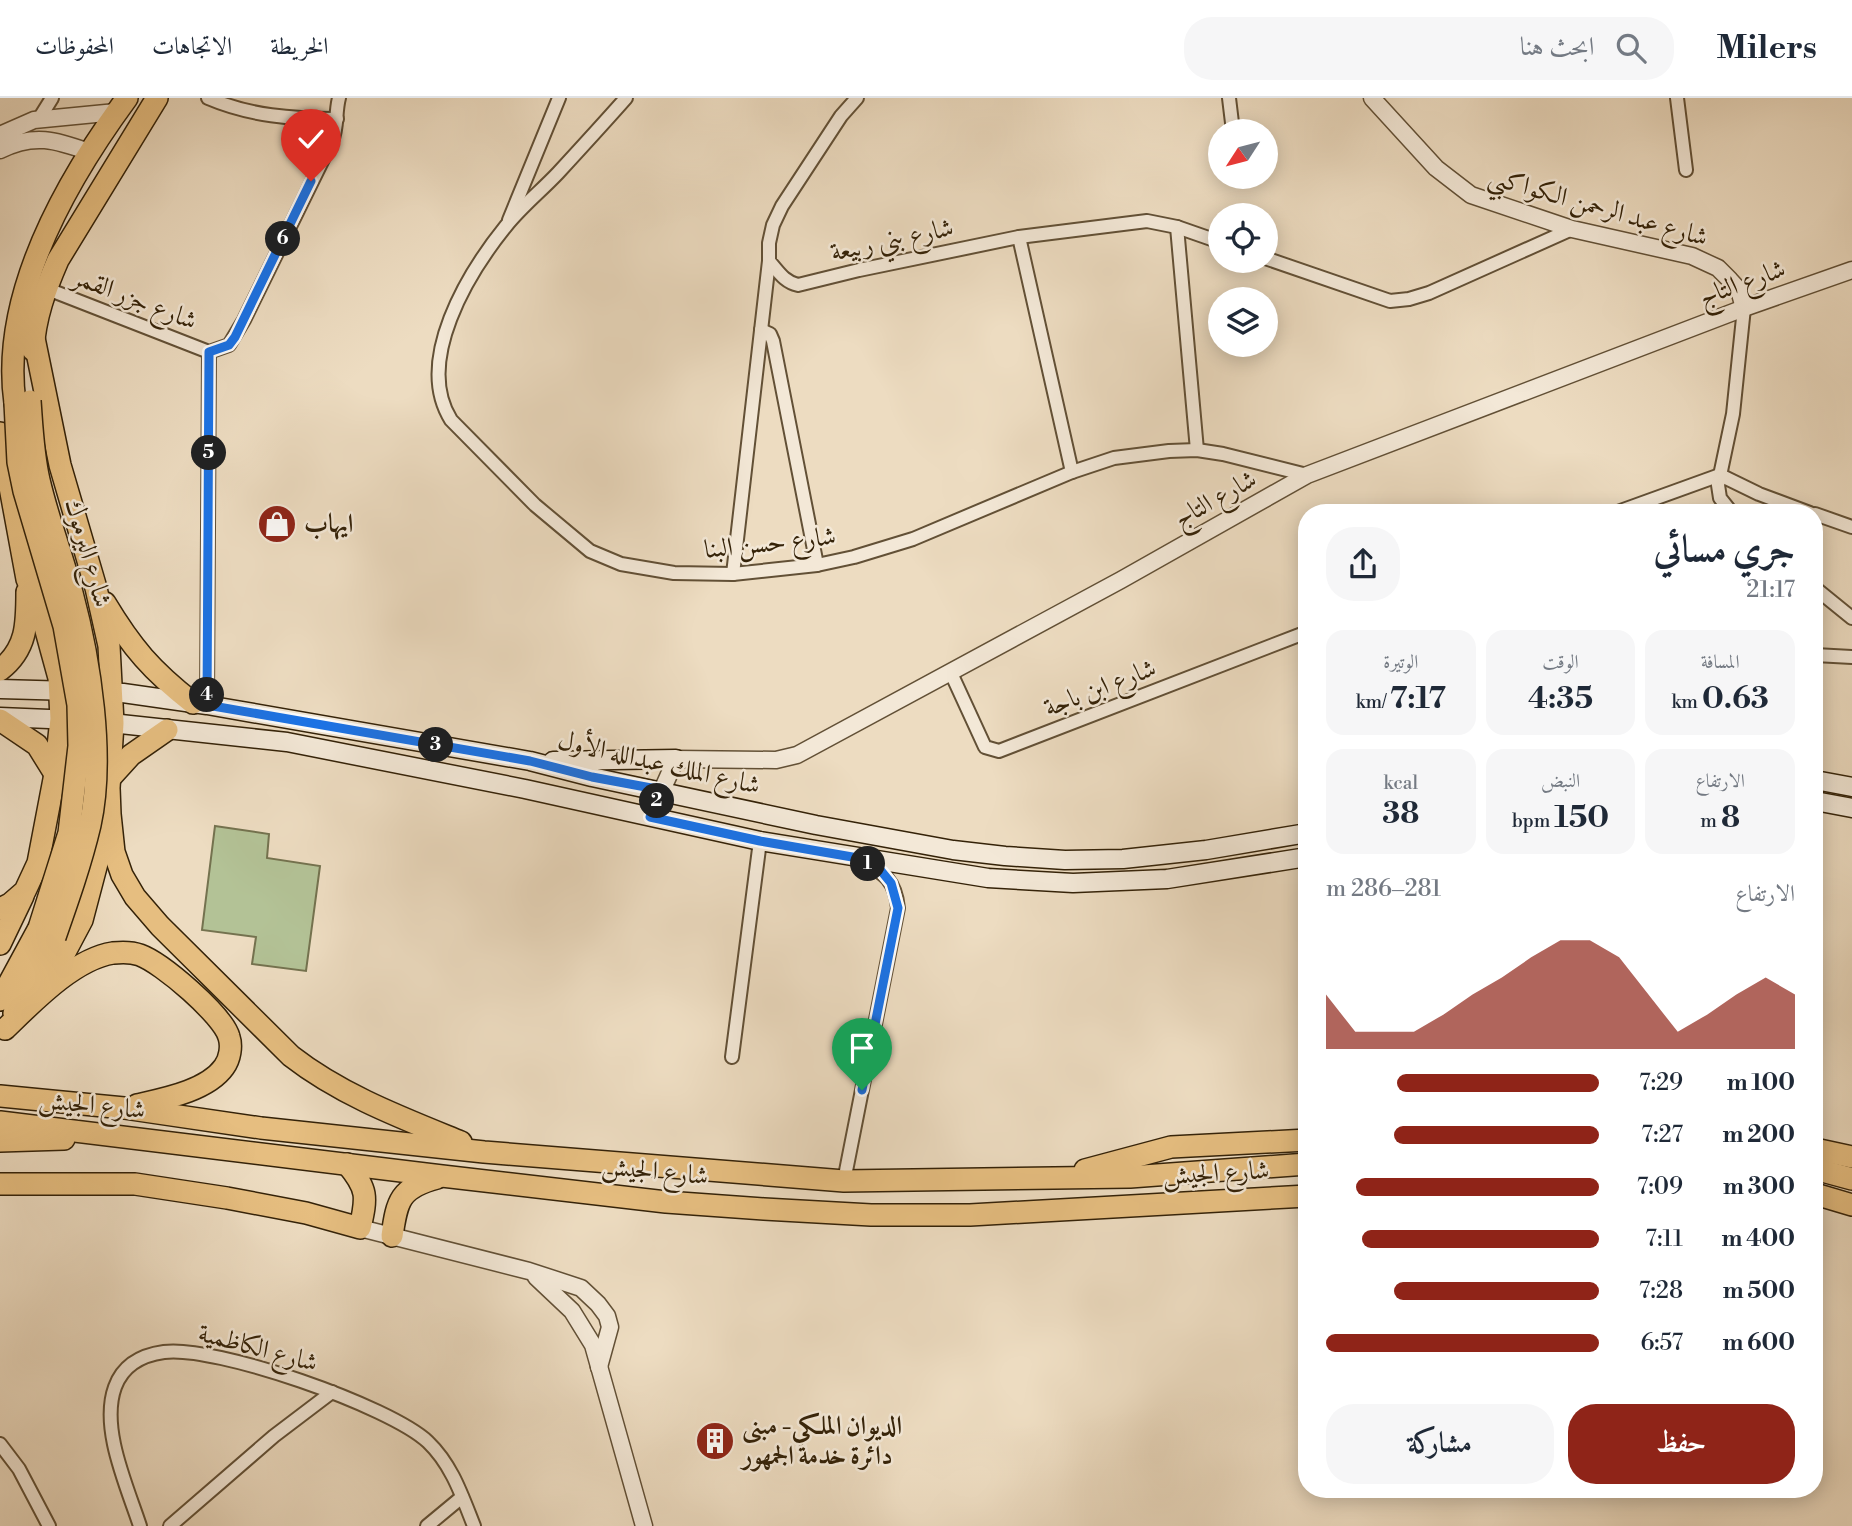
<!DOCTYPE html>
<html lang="ar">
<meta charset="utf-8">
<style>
:root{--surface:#fff;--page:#f6f6f7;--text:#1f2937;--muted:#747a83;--line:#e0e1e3;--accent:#8f2418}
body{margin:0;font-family:"Libre Bodoni",Amiri,serif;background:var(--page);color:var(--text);direction:rtl;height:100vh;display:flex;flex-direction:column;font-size:26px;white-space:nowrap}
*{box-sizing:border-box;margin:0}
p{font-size:23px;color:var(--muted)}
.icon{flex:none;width:38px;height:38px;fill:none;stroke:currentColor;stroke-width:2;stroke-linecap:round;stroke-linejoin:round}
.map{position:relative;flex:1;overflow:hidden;direction:ltr}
.panel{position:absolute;left:1298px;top:406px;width:525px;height:994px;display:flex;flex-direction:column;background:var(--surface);border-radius:28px;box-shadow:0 4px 18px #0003;direction:rtl}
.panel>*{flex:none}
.needle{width:46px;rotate:234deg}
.buttons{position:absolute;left:1208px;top:21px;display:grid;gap:14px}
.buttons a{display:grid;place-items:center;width:70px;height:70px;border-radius:50%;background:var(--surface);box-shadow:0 4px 18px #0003;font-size:35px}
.pin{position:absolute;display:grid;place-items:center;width:60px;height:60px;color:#fff;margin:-72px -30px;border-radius:50% 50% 50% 0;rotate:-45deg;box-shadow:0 0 7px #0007}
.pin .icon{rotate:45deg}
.km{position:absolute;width:35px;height:35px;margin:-18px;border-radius:50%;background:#222;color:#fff;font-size:19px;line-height:35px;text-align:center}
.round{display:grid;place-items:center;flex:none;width:74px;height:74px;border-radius:28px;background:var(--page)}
.summary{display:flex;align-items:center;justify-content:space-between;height:119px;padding:0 28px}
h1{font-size:38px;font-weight:800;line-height:52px}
.metrics{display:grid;grid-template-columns:repeat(3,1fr);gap:10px;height:119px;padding:7px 28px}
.metrics div{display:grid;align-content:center;border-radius:18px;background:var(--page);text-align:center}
.metrics b{font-size:30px;font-weight:800}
.metrics small{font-size:19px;font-weight:400}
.metrics p{font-size:19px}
.chart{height:196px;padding:14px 28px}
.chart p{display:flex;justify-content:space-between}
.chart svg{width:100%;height:126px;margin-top:7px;fill:var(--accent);opacity:.7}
.cta{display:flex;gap:14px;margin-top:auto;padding:14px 28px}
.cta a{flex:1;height:80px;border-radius:28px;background:var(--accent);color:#fff;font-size:28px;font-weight:800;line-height:80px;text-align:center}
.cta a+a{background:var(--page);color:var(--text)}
ul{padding:0 28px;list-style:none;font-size:23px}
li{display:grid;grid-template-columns:112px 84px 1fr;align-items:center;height:52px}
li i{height:18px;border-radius:9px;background:var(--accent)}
header{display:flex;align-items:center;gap:42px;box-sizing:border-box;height:98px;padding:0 35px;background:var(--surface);border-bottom:2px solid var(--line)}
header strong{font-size:33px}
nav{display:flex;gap:38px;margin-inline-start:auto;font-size:24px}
.search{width:490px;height:63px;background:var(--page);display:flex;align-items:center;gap:18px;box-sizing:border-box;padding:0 24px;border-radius:28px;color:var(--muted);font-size:26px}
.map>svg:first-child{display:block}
.green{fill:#b3c296;stroke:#74724f;stroke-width:2}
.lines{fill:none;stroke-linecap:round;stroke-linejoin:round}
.minor-casing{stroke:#625036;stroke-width:16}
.tertiary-casing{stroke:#625036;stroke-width:19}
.secondary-casing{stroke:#342208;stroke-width:21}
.trunk-casing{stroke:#342208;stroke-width:24}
.minor{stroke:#f3e8d7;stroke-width:12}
.tertiary{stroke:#f3e8d7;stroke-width:16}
.secondary{stroke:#f3e8d7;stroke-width:18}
.trunk{stroke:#e6be80;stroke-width:21}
.trunk-bridge-casing{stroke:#342208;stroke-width:24;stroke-linecap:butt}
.trunk-bridge{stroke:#e6be80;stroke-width:21}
.route-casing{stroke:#fff;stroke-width:14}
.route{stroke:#1a73e8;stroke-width:9}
.labels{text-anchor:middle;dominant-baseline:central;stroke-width:5;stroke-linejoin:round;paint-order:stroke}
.street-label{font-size:26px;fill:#342208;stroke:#f3e8d7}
.poi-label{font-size:26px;font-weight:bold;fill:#342208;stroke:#f3e8d7;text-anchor:start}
</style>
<header>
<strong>Milers</strong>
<div class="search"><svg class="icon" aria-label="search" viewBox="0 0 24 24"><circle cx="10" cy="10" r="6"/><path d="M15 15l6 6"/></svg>ابحث هنا</div>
<nav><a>الخريطة</a><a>الاتجاهات</a><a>المحفوظات</a></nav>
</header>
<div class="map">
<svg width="1852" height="1428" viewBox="0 0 1852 1428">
<rect width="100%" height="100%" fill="#eddcc1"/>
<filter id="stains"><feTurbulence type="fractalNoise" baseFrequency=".00286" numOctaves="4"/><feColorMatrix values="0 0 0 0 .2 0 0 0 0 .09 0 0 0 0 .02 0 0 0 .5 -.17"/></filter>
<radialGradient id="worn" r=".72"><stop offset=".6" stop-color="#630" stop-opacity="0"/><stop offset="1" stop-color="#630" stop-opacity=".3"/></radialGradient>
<!-- green -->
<path class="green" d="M215,728L269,736L267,760L320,768L306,873L252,866L256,839L202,832Z"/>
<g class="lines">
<defs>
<g id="minor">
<path d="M208,0C250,18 292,21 337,21"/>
<path d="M626,0C604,25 581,50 558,75C541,93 521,109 506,128C468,175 414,263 451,322L535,407L590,453L621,466L674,475L733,476L817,467L854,459L913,441L1072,374L1114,360L1169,353L1197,352L1223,356L1307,377"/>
<path d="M857,0L841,18L782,108L773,127L769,145V163C778,173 784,184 798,187L859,172L1019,139L1147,123L1177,129L1220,144"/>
<path d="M1229,0L1233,33"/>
<path d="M1677,0L1686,72"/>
<path d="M39,21L52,0"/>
<path d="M509,122L559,0"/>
<path d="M1177,129L1197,352"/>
<path d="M1019,139L1072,374"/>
<path d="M1265,160L1390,203L1409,201L1429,195L1572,131"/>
<path d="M45,190L209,254L229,247L244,222L332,43C338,29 335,15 339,0"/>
<path d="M761,232L770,236L773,243L817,467"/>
<path d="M1720,377L1759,396L1810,415"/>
<path d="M1615,415L1720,377"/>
<path d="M1732,415L1720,400L1718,387L1733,316L1744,210"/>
<path d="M1815,416L1852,429"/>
<path d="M733,476L769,163"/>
<path d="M1815,490L1852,520"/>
<path d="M1815,557L1852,559"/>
<path d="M951,575L985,649L999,653L1307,534"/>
<path d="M207,607L209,254"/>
<path d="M732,959L760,743"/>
<path d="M844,1083L898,810C895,782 885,776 861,762"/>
<path d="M0,1346L19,1371L49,1428"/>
<path d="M140,1428C127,1388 100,1330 115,1289C123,1267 142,1257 164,1254C215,1247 390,1308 428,1344C452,1367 462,1398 474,1428"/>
<path d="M170,1428L274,1338L332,1294"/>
<path d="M427,1428L462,1399"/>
</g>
<g id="tertiary">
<path d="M1372,0L1436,70L1471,97L1572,131L1692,158L1718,170L1730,182L1739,192L1744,210"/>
<path d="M0,37L34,22L116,14"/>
<path d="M0,52C34,35 56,42 89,54"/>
<path d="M650,719L676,661L776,662L797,657L1121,482L1307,377L1744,210L1852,172"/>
<path d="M360,1130L529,1173L581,1190L598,1206L607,1218L610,1229L599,1269"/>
<path d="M536,1179L572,1213L593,1247L644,1428"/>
</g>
<g id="secondary">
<path d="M0,591L72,593"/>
<path d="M100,594L123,595L207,607L530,663L592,679L816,727L953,752L1005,758L1065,762L1123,761L1206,752L1307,735"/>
<path d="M0,619L74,622"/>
<path d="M102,624L287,644L525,691L760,743L988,780L1073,785L1167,781L1307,759"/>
<path d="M553,663L676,661"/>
<path d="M1815,682L1852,689"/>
<path d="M1815,703L1852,710"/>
</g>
<g id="trunk">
<path d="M34,240L60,367L96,490L109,548L113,625L109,690L110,716L114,754L122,777L135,799L160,828L291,958C341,997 402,1020 461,1044"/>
<path d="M33,252C35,219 45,192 58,162L157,0"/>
<path d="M15,305C0,198 66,83 127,0"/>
<path d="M0,335L27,481L42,518L59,580L61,621L55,676L38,765L25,793L10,806L0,811"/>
<path d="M105,505C132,550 152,573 193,605"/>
<path d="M0,572C27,551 27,526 27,494"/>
<path d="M0,622L37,647L55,676"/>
<path d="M111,679L131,657L167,632"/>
<path d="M0,846L23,798"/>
<path d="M46,890L82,822L107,727"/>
<path d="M0,902L39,830"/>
<path d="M14,915L55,839"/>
<path d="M5,931C33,904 74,861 113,855C122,854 132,854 140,857C162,865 223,917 229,939C232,948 230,961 224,969C207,993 163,1001 137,1007"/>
<path d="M0,998L124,1010L261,1030L484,1054L844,1083L1130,1079L1307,1066"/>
<path d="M0,1024L442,1078L666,1104L764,1111L871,1117H970L1307,1098"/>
<path d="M0,1043L64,1041"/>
<path d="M1815,1051L1852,1059"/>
<path d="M1815,1071L1852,1081"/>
<path d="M1085,1072L1171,1049L1307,1042"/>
<path d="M0,1086H135L227,1100L306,1115L360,1130C367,1099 368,1091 347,1066"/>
<path d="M1815,1096L1852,1107"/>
<path d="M392,1138C397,1102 400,1090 437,1080"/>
</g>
</defs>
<!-- minor casing -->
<use href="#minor" class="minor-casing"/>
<!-- tertiary casing -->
<use href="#tertiary" class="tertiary-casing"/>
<!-- secondary casing -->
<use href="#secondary" class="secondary-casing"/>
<!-- trunk casing -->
<use href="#trunk" class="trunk-casing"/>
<!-- minor -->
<use href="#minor" class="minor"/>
<!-- tertiary -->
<use href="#tertiary" class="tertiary"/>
<!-- secondary -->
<use href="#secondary" class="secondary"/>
<!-- trunk -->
<use href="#trunk" class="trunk"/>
<defs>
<g id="trunk-bridge">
<path d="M30,303C32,330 33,356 39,382C48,421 62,457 72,495C90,562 105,659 90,727C81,765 68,802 55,839"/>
<path d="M15,305L18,364L24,393L64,528L78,607L79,648L69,735L39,830"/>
</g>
</defs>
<!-- trunk-bridge casing -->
<use href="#trunk-bridge" class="trunk-bridge-casing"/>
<!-- trunk-bridge -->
<use href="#trunk-bridge" class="trunk-bridge"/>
</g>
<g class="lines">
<defs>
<path id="route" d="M311,83L235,239L229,247L209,254L207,607L530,663L592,679L662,692L650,719L760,743L858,760L882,774L891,785L898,810L862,992"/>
</defs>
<!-- route casing -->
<use href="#route" class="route-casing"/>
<!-- route -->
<use href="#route" class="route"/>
</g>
<!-- icons -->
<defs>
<symbol id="shop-disc" viewBox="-11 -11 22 22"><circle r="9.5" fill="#8f2418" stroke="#f3e8d7"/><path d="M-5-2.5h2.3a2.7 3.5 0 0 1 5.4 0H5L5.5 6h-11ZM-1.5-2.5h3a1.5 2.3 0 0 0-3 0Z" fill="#fff"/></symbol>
<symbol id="building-disc" viewBox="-11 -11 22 22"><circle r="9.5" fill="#8f2418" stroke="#f3e8d7"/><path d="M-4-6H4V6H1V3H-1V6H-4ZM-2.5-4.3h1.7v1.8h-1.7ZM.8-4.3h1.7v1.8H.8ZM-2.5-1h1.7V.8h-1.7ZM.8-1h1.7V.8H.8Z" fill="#fff"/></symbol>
</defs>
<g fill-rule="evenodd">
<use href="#shop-disc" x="255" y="404" width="44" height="44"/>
<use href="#building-disc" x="693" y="1321" width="44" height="44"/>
</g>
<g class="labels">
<!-- street labels -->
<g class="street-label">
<text transform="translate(1598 109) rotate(16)">شارع عبد الرحمن الكواكبي</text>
<text transform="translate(892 142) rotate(-12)">شارع بني ربيعة</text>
<text transform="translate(1742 185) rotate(-20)">شارع التاج</text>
<text transform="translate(135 201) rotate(21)">شارع جزر القمر</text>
<text transform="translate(1215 401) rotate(-29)">شارع التاج</text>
<text transform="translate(770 445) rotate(-6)">شارع حسن البنا</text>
<text transform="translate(88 455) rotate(74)">شارع اليرموك</text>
<text transform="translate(1100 590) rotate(-21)">شارع ابن باجة</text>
<text transform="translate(659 665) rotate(13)">شارع الملك عبدالله الأول</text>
<text transform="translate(92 1007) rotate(6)">شارع الجيش</text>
<text transform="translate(655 1073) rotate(6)">شارع الجيش</text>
<text transform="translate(1216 1075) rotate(-3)">شارع الجيش</text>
<text transform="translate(258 1250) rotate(15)">شارع الكاظمية</text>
</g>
<!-- poi labels -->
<g class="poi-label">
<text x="304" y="426">ايهاب</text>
<text x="742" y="1328">الديوان الملكي- مبنى<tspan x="742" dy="30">دائرة خدمة الجمهور</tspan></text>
</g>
</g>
<rect width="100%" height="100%" filter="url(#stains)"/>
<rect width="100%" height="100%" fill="url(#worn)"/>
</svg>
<div class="buttons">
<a><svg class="needle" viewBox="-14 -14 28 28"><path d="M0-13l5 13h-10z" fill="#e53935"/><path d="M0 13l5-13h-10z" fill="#747a83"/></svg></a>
<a><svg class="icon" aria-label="locate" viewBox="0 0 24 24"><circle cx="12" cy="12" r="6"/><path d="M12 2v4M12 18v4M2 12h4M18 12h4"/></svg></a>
<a><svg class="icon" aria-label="layers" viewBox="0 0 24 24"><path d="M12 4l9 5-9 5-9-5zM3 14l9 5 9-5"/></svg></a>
</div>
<div class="pin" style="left:862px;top:992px;background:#1e9e55"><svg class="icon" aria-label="arrive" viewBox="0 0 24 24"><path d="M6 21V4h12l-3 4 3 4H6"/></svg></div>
<div class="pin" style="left:311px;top:83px;background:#d93025"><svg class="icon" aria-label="check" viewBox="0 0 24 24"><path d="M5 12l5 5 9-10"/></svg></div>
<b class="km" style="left:868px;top:766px">1</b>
<b class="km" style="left:657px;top:703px">2</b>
<b class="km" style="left:436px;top:647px">3</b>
<b class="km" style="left:207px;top:597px">4</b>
<b class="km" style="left:209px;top:355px">5</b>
<b class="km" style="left:283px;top:141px">6</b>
<section class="panel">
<div class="summary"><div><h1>جري مسائي</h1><p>21:17</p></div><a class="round"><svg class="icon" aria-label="share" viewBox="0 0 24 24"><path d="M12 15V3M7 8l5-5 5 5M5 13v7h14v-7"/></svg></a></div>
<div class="metrics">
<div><p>المسافة</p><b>0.63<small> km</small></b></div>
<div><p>الوقت</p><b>4:35</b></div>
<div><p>الوتيرة</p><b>7:17<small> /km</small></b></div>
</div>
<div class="metrics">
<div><p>الارتفاع</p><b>8<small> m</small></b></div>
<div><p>النبض</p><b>150<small> bpm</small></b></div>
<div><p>kcal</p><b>38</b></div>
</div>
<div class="chart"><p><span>الارتفاع</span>281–286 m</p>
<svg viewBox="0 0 160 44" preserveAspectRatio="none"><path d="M0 44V25L10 38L20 38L30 38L40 32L50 25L60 19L70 12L80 6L90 6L100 12L110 25L120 38L130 32L140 25L150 19L160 25V44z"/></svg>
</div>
<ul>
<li><b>100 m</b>7:29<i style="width:74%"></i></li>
<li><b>200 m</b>7:27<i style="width:75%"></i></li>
<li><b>300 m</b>7:09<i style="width:89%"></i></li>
<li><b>400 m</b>7:11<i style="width:87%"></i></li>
<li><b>500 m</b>7:28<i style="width:75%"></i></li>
<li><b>600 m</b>6:57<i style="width:100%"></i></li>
</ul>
<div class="cta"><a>حفظ</a><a>مشاركة</a></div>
</section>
</div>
